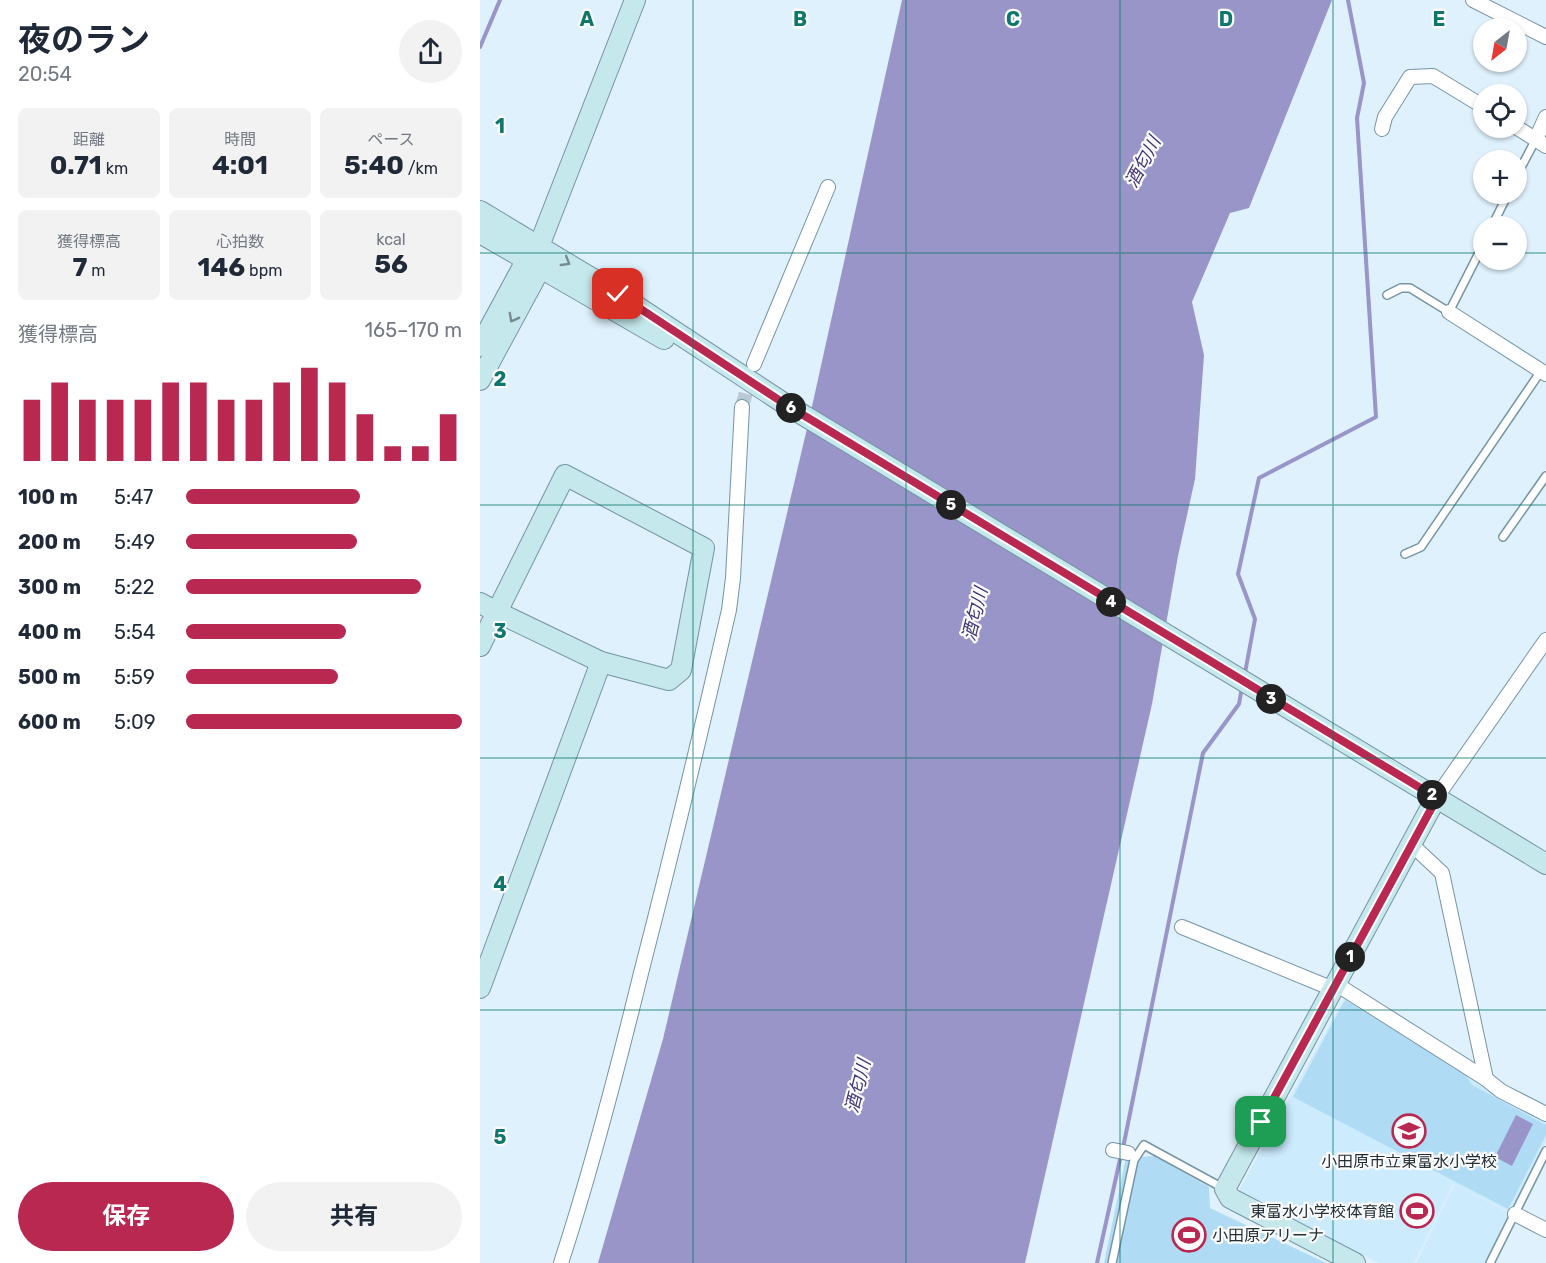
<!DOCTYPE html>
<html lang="ja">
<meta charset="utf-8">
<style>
:root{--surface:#fff;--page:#f2f2f3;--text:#1f2937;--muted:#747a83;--accent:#b82851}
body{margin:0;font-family:Rubik,"Noto Sans JP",sans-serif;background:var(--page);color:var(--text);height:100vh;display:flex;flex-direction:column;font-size:22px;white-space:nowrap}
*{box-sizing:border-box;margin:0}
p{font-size:20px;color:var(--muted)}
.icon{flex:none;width:33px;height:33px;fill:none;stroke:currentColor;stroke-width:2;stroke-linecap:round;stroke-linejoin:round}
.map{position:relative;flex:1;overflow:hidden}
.side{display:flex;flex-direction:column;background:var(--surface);width:480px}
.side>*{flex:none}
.needle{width:39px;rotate:211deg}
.fabs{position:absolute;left:993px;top:18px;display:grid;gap:12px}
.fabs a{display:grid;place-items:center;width:54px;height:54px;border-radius:50%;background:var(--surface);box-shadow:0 2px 4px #0004;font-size:30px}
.pin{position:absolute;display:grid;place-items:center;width:51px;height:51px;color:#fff;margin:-26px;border-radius:12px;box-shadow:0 3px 9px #0006}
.km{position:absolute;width:30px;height:30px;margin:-15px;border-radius:50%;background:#222;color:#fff;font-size:16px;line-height:30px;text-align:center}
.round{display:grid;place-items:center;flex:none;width:63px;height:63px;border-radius:32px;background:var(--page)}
.overview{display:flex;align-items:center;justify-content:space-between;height:102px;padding:0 18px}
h1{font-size:33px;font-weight:700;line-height:45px}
.stats{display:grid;grid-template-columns:repeat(3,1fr);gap:9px;height:102px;padding:6px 18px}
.stats div{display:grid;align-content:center;border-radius:9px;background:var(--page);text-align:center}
.stats b{font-size:26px;font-weight:700}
.stats small{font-size:16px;font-weight:400}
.stats p{font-size:16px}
.chart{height:168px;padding:12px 18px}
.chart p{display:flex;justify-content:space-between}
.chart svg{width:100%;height:108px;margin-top:6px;stroke:var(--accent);stroke-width:6}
.primary-button{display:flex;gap:12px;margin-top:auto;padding:12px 18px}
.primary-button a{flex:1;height:69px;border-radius:36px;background:var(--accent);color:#fff;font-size:24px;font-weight:700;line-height:69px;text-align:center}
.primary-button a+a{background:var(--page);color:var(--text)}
ul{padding:0 18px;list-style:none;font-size:20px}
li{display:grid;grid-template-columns:96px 72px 1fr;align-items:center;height:45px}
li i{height:15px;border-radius:8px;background:var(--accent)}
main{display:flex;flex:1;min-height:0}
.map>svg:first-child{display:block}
.built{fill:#ccebfd}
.green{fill:#afdbf4}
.water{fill:#9995c9}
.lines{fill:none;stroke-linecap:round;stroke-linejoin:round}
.stream{stroke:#9995c9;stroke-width:4}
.street-tunnel{stroke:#b9cad4;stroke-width:14;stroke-dasharray:14 7;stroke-linecap:butt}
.lane-casing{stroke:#7794a4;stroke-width:10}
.street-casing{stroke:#7794a4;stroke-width:16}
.secondary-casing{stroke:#7794a4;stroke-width:22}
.lane{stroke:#fff;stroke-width:7}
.street{stroke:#fff;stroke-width:14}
.secondary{stroke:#c4e8ec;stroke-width:20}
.oneway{stroke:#748c91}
.route-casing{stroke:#fff;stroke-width:12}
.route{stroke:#b82851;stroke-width:8}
.grid{fill:none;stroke:#0f766e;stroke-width:1.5;stroke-opacity:0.55}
.labels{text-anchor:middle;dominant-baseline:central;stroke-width:4.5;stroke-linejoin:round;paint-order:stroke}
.poi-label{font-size:16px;fill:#232f36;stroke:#fbfbfb}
.water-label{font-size:18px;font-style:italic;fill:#403575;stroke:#fbfbfb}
.grid-label{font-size:20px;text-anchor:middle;font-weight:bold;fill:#0f766e;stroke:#fbfbfb;stroke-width:4.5;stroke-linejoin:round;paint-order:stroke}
</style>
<main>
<section class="side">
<div class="overview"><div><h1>夜のラン</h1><p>20:54</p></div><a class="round"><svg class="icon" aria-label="share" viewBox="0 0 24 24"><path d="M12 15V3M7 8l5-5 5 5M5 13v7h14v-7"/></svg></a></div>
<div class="stats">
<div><p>距離</p><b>0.71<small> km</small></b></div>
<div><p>時間</p><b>4:01</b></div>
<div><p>ペース</p><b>5:40<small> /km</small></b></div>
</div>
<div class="stats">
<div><p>獲得標高</p><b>7<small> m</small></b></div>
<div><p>心拍数</p><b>146<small> bpm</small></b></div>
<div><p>kcal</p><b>56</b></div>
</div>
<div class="chart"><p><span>獲得標高</span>165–170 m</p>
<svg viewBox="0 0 160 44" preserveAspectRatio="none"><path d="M5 44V19M15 44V12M25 44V19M35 44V19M45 44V19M55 44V12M65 44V12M75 44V19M85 44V19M95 44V12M105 44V6M115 44V12M125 44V25M135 44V38M145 44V38M155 44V25"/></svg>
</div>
<ul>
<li><b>100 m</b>5:47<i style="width:63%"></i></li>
<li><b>200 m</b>5:49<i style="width:62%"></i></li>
<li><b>300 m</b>5:22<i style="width:85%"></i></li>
<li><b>400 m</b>5:54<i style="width:58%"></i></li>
<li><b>500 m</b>5:59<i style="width:55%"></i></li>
<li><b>600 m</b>5:09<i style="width:100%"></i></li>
</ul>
<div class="primary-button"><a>保存</a><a>共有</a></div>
</section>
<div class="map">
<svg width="1066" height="1263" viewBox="0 0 1066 1263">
<rect width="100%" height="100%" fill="#def1fc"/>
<!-- built -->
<g class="built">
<path d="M866,995L990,1074L993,1079L1020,1098L1066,1121V1142L1030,1212L973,1184L934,1263H899L761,1194L760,1189Z"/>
<path d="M974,1185L1030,1213L1005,1263H936Z"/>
</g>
<!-- green -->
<g class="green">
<path d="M865,1000L985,1074L992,1085L1066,1125V1135L1028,1209L813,1097Z"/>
<path d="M675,1156L729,1187L730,1208L846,1263H624L646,1158Z"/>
</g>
<!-- water -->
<g class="water">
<path d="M422,0H852L769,208L750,213L712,302L724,355L715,479L698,556L672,704L545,1263H118L183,1039L329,420Z"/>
<path d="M1036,1115L1053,1124L1032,1166L1015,1157Z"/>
</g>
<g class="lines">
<!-- stream -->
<g class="stream">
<path d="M0,47L20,0"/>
<path d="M765,673L775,619L758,574L779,478L896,417L877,118L884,83L868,0"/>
<path d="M643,1148L723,753L759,704L762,687"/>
<path d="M617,1263L641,1155"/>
</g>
<!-- street-tunnel -->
<path class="street-tunnel" d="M262,407L271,374"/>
<defs>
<g id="lane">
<path d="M1036,177L1056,139"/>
<path d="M1012,226L1028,194"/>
<path d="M907,295L921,288H930L969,312L1004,243"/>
<path d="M1023,537L1066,476"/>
<path d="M925,554L941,547L1061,371"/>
<path d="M632,1263L654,1160L664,1145L743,1188"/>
<path d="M1010,1263L1066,1151"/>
</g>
<g id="street">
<path d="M993,0L1066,37"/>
<path d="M1036,127L1066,146"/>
<path d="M902,129L905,117L930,77L953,76L1004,107"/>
<path d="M1056,139L1066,117"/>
<path d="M969,312L1066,374"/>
<path d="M274,364L348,187"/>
<path d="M956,798L1066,640"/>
<path d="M930,843L962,873L1006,1079L1021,1091L1066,1114"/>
<path d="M702,927L853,989"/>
<path d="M856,984L1006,1079"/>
<path d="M633,1150L648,1153"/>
<path d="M1035,1214L1066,1230"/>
<path d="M81,1263C112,1168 137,1071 161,973C192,853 221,732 249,610L253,578L262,407"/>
</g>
<g id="secondary">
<path d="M0,211L138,294L305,404L1066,864"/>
<path d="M0,233L184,339"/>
<path d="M0,346L47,259L59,246L155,0"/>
<path d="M0,380L61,267L60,254"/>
<path d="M0,603L17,612L121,662L189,680L201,670L224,548L85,475L0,646"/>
<path d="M0,988L121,662"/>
<path d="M875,1263L750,1198L745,1189L956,798"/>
</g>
</defs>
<!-- lane casing -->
<use href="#lane" class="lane-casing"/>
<!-- street casing -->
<use href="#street" class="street-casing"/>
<!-- secondary casing -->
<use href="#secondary" class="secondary-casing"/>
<!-- lane -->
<use href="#lane" class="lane"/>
<!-- street -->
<use href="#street" class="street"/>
<!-- secondary -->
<use href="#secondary" class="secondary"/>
</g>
<!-- one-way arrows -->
<defs><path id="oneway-chevron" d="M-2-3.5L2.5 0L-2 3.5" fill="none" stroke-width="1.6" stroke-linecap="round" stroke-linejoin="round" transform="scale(1.5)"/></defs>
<g class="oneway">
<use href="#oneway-chevron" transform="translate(86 262) rotate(31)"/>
<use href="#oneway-chevron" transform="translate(33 318) rotate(118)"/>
</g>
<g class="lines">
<defs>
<path id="route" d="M138,294L305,404L957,798L781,1122"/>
</defs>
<!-- route casing -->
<use href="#route" class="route-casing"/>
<!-- route -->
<use href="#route" class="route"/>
</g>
<!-- grid -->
<path class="grid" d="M213,0V1263M426,0V1263M640,0V1263M853,0V1263M0,253H1004M1036,253H1066M0,505H1066M0,758H1066M0,1010H1066"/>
<!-- icons -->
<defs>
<symbol id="school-ring" viewBox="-11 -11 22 22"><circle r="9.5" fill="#fbfbfb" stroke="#b82851" stroke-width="1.5"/><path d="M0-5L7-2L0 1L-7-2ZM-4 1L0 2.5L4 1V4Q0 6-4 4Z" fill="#b82851"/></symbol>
<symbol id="stadium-ring" viewBox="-11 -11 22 22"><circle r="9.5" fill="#fbfbfb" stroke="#b82851" stroke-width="1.5"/><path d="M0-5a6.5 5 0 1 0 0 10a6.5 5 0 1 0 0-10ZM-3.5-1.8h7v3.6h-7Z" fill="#b82851"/></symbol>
</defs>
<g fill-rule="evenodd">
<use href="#school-ring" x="910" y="1112" width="38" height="38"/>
<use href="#stadium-ring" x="918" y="1192" width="38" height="38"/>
<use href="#stadium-ring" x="690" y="1216" width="38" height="38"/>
</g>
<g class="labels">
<!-- poi labels -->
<g class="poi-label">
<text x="929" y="1161">小田原市立東富水小学校</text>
<text x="914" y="1211" text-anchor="end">東富水小学校体育館</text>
<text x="732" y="1235" text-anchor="start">小田原アリーナ</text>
</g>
<!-- water labels -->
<g class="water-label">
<text transform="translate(663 162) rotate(-62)">酒匂川</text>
<text transform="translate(495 614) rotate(-76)">酒匂川</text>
<text transform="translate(378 1086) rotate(-76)">酒匂川</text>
</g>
</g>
<g class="grid-label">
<text x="107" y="26">A</text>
<text x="320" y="26">B</text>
<text x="533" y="26">C</text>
<text x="746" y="26">D</text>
<text x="959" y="26">E</text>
<text x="20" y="133">1</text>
<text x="20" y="386">2</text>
<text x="20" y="638">3</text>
<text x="20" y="891">4</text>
<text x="20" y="1144">5</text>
</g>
</svg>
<div class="fabs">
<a><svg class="needle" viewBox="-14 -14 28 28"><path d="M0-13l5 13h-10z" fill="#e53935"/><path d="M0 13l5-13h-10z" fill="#747a83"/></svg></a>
<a><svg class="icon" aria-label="locate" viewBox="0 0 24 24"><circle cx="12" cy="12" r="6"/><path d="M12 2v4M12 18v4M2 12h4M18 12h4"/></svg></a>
<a>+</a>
<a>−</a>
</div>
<div class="pin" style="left:781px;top:1122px;background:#1e9e55"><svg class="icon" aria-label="arrive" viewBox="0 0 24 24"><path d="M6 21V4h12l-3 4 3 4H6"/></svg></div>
<div class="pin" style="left:138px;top:294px;background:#d93025"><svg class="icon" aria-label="check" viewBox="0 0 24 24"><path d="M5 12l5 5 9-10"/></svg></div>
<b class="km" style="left:870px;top:957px">1</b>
<b class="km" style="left:952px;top:795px">2</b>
<b class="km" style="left:791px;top:699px">3</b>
<b class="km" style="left:631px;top:602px">4</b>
<b class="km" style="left:471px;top:505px">5</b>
<b class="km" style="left:311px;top:408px">6</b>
</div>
</main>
